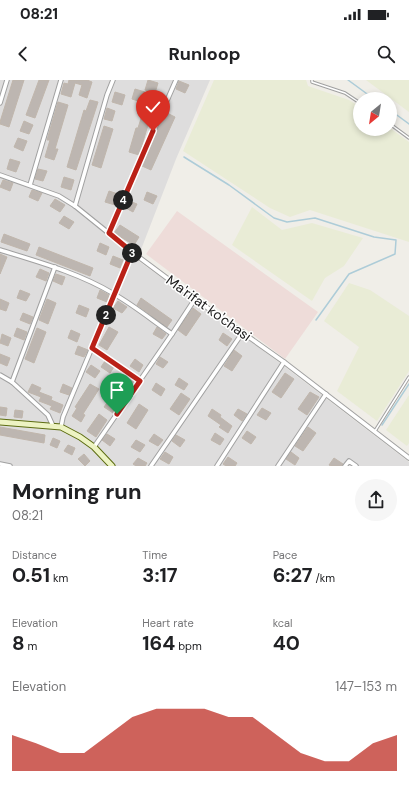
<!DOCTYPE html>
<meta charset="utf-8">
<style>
:root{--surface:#fff;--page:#f6f6f6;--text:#202124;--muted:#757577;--accent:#ba2117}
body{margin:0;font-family:"DM Sans",sans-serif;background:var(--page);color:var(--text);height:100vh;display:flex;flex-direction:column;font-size:15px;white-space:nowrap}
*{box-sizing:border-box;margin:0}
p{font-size:13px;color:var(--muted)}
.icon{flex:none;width:22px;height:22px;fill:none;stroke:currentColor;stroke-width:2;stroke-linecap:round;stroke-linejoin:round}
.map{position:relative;height:386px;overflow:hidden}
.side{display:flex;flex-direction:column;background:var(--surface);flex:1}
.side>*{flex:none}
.needle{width:26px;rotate:210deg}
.tools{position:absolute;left:353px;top:12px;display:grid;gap:8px}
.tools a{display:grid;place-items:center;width:44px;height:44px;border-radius:50%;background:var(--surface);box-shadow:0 2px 6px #0003;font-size:20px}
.pin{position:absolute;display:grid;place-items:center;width:34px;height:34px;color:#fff;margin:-41px -17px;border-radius:50% 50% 50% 0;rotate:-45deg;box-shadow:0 0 4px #0007}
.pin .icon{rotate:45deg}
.km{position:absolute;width:20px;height:20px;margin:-10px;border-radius:50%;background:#222;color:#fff;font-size:11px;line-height:20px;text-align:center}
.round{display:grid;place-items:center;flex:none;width:42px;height:42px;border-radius:21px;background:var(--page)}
.summary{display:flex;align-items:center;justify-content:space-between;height:68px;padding:0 12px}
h1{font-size:22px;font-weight:700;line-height:30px}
.metrics{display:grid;grid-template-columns:repeat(3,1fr);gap:6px;height:68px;padding:4px 12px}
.metrics div{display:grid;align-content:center}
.metrics b{font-size:20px;font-weight:700}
.metrics small{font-size:11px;font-weight:400}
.metrics p{font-size:11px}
.chart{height:112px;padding:8px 12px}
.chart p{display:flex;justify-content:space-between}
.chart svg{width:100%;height:72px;margin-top:4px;fill:var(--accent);opacity:.7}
.status{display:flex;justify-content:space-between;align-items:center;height:28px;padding:0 20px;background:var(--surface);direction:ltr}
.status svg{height:11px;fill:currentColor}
header{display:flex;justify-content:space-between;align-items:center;height:52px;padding:0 12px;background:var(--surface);font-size:18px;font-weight:700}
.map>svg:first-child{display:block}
.residential{fill:#dedddd}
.commercial{fill:#eedcd9}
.farmland{fill:#e9ecd6}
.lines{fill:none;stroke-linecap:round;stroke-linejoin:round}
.stream{stroke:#adccd8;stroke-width:1.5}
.building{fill:#bdb6b1;stroke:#c0b6ac}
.service-casing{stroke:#a1a1a1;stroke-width:3.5}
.minor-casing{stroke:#a1a1a1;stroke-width:5.5}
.secondary-casing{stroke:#5d6d11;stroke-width:7}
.service{stroke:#fff;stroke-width:1.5}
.minor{stroke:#fff;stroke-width:3.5}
.secondary{stroke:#edf3c3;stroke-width:5}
.route-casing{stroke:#fff;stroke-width:8}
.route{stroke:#ba2117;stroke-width:5}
.labels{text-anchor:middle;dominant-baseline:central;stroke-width:3;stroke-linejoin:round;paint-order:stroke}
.street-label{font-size:14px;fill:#202020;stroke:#fff}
</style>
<div class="status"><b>08:21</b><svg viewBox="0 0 49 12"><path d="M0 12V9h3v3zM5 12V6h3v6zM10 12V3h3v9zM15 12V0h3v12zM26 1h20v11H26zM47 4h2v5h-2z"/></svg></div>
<header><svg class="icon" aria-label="back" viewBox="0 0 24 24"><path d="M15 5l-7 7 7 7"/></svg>Runloop<svg class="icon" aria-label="search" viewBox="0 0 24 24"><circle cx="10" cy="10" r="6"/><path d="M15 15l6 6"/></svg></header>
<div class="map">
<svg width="409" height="386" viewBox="0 0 409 386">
<rect width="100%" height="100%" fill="#f0eee8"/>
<!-- residential -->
<path class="residential" d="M0,0H210L176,79L137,180L276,280L409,382V386H0Z"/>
<!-- commercial -->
<path class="commercial" d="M177,131L318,232L285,279L146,174Z"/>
<!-- farmland -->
<g class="farmland">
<path d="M214,0H306L308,6L349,20L360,27V49L390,48L409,62V162L310,130L290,137L270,128L183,71Z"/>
<path d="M366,0H409V32Z"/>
<path d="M252,127L282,150L312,143L363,158L344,186L325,198L312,221L232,165Z"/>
<path d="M349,203L370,210L409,236V291L377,341L337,311L359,267L324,241Z"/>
<path d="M409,315V363L407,366L386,350Z"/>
</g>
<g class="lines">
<!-- stream -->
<g class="stream">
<path d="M348,0L374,19"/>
<path d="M390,30L409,44"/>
<path d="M184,77L229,105L274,138L287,142L315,138L374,157L396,160L395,174L349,194L316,240"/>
<path d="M382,345L409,304"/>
</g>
</g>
<!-- building -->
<g class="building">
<path d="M13,0H24L9,47L0,44V42Z"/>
<path d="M39,0H49L35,38L26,35Z"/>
<path d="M69,0H87L92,2L87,18L79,15L82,5L75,3L71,17L61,14L64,3L68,4Z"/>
<path d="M148,0L158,3L155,13L145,10Z"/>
<path d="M179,1L189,5L185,13L176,9Z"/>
<path d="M135,9L145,12L143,18L155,22L151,35H152L149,46L148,45L139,75L129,72L136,48H138L144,29H142L144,23L132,19Z"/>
<path d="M115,12L125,15L122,25L112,22Z"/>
<path d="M90,20L98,22L76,90L67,87L84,30L86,31Z"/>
<path d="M58,22L68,25L55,69H58L54,80L45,77L50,60H47Z"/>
<path d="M107,28L115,31L112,41L104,39Z"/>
<path d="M165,32L175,37L151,90L142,86Z"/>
<path d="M24,41L33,45L29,54L20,51Z"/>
<path d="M104,46L113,49L101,88L92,85Z"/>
<path d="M18,58L27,61L23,71L14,67Z"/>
<path d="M10,79L20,82L16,92L7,89Z"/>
<path d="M38,89L47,91L43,101L35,99Z"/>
<path d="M64,97L74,100L71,110L61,107Z"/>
<path d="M3,100L13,103L10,111L0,107Z"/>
<path d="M32,110L42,113L38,121L29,117Z"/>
<path d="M109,111L118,114L115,125L105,122Z"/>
<path d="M147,112L157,116L153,124L144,120Z"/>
<path d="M55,119L65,125L60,132L50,126Z"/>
<path d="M127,120L137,124L133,132L124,127Z"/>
<path d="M64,136L74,142L69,149L59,143Z"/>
<path d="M120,145L139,157L134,165L114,153Z"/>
<path d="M4,154L30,164L27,171L1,162Z"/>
<path d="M100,163L109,167L106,175L97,171Z"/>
<path d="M39,167L93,188L90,196L36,175Z"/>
<path d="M0,174L7,177L0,194Z"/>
<path d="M113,176L123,180L120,188L110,184Z"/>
<path d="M40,189L49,193L46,201L36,197Z"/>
<path d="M56,194L65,197L62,205L53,201Z"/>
<path d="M20,210L30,214L26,221L17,218Z"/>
<path d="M100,210L109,215L107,222L97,218Z"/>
<path d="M141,218L172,240L167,247L137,225Z"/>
<path d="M0,219L9,223L6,231L0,229Z"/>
<path d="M47,219L56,223L48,244L39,240Z"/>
<path d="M118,221L127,227L122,233L113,228Z"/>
<path d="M79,225L89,229L86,237L76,233Z"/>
<path d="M193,228L201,234L186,256L178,250Z"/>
<path d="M23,233L33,237L30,244L20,240Z"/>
<path d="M109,247L118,252L107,270L99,265Z"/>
<path d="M157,247L166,254L162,259L153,254Z"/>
<path d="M17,248L27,252L24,260L14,256Z"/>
<path d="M37,248L46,252L34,283L25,279Z"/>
<path d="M71,250L80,254L77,262L68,258Z"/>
<path d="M223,253L232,259L227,266L219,260Z"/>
<path d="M2,254L11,258L8,266L0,263Z"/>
<path d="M78,266L88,270L84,277L75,274Z"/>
<path d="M234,270L242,276L232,291L224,286Z"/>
<path d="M0,274L10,278L7,286L0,283Z"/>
<path d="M160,277L168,282L163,288L156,284Z"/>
<path d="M135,279L143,285L139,292L130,286Z"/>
<path d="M105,281L114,287L110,293L101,287Z"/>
<path d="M91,285L100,291L95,298L86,292Z"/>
<path d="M285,293L294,299L281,318L272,312Z"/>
<path d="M126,295L134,301L123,317L115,312Z"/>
<path d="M179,298L188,304L184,310L175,305Z"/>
<path d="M156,303L165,309L161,316L152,310Z"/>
<path d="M32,304L41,308L39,312L52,317L51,320L63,325L60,333L50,329L52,326L39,321L41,317L28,312Z"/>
<path d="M63,304L72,308L69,315L60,312Z"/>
<path d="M90,304L99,309L83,334L85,335L81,342L72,336L77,328L75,327Z"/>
<path d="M310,312L319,317L307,335L298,329Z"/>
<path d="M181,313L190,319L179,335L170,329Z"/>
<path d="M109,320L118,326L113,333L104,327Z"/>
<path d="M139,324L148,330L136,349L127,343Z"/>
<path d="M0,327L7,328L6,336L0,335Z"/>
<path d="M262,328L271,333L266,340L257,335Z"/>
<path d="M212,329L221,335L220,337L232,346L228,353L219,347L221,345L208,336Z"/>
<path d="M238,329L247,334L242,341L234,335Z"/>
<path d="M15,330L23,331L22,338L14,337Z"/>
<path d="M99,334L107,340L96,357L87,351Z"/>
<path d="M0,347L45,355L44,363L0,355Z"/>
<path d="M308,347L316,353L303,371L295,366Z"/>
<path d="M247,351L256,357L251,364L242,358Z"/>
<path d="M215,353L224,359L220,365L211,360Z"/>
<path d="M107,354L115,359L110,366L102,360Z"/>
<path d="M154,354L163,360L158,366L149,361Z"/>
<path d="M176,355L185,360L180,367L172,361Z"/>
<path d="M53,358L60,361L57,368L50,365Z"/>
<path d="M136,360L145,365L140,372L131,367Z"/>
<path d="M68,365L75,368L72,375L64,371Z"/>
<path d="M165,372L173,377L169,384L160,379Z"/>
<path d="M291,372L299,378L295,385L286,379Z"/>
<path d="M84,374L90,381L85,386L78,379Z"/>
<path d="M228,377L237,383L235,386H226L223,384Z"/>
<path d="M138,378L147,383L145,386H136L133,384Z"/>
<path d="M334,378L343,384L341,386H331L329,385Z"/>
</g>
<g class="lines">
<defs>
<g id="service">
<path d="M312,0V2L345,13L360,23"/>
<path d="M390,44L409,58"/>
<path d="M375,351L409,297"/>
</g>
<g id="minor">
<path d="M0,23L7,0"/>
<path d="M0,95L59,116L75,126L132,172L195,219L284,282L409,378"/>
<path d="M30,105L61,0"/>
<path d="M75,126L107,15L113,0"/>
<path d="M109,153L176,0"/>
<path d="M0,170C39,182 79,193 114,214C135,226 153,241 172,254"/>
<path d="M92,268L140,301"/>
<path d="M0,295L12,302L48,335L53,346"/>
<path d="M12,302L55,187"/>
<path d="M61,347L63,337L132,172"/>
<path d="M94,367L172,254L195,219"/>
<path d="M0,384L10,386"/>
<path d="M151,386L243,252"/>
<path d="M217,386L284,282"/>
<path d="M278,386L326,314"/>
<path d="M345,386L349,381L356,386"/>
</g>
<path id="secondary" d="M0,342L61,347L80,357L94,367L112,386"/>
</defs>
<!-- service casing -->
<use href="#service" class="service-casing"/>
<!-- minor casing -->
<use href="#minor" class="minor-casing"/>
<!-- secondary casing -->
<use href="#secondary" class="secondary-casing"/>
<!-- service -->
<use href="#service" class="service"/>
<!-- minor -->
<use href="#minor" class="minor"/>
<!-- secondary -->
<use href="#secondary" class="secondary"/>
</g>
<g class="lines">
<defs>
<path id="route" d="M117,334L140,301L92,268L132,172L109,153L153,51"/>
</defs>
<!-- route casing -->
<use href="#route" class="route-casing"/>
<!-- route -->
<use href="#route" class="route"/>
</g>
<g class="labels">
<!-- street labels -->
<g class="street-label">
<text transform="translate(209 228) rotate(36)">Ma'rifat ko'chasi</text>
</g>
</g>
</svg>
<div class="tools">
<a><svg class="needle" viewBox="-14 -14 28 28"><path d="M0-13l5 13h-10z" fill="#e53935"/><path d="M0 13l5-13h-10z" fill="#757577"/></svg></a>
</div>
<div class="pin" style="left:117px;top:334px;background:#1e9e55"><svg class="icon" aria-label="arrive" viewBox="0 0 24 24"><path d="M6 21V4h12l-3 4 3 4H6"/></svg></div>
<div class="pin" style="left:153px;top:51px;background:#d93025"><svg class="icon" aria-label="check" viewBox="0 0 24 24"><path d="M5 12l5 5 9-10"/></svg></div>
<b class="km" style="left:106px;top:235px">2</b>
<b class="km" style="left:132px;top:173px">3</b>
<b class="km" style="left:123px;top:120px">4</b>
</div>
<section class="side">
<div class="summary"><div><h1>Morning run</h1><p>08:21</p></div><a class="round"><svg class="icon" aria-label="share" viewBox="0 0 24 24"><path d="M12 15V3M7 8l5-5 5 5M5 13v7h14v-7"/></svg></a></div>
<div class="metrics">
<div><p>Distance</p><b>0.51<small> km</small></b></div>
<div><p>Time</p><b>3:17</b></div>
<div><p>Pace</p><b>6:27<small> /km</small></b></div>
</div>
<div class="metrics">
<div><p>Elevation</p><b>8<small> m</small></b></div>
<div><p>Heart rate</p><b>164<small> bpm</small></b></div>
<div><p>kcal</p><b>40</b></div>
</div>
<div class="chart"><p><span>Elevation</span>147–153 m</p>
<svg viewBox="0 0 160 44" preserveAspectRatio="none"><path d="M0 44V22L10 27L20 33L30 33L40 22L50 11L60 6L70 6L80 6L90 11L100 11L110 22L120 33L130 38L140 38L150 27L160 22V44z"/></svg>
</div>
</section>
